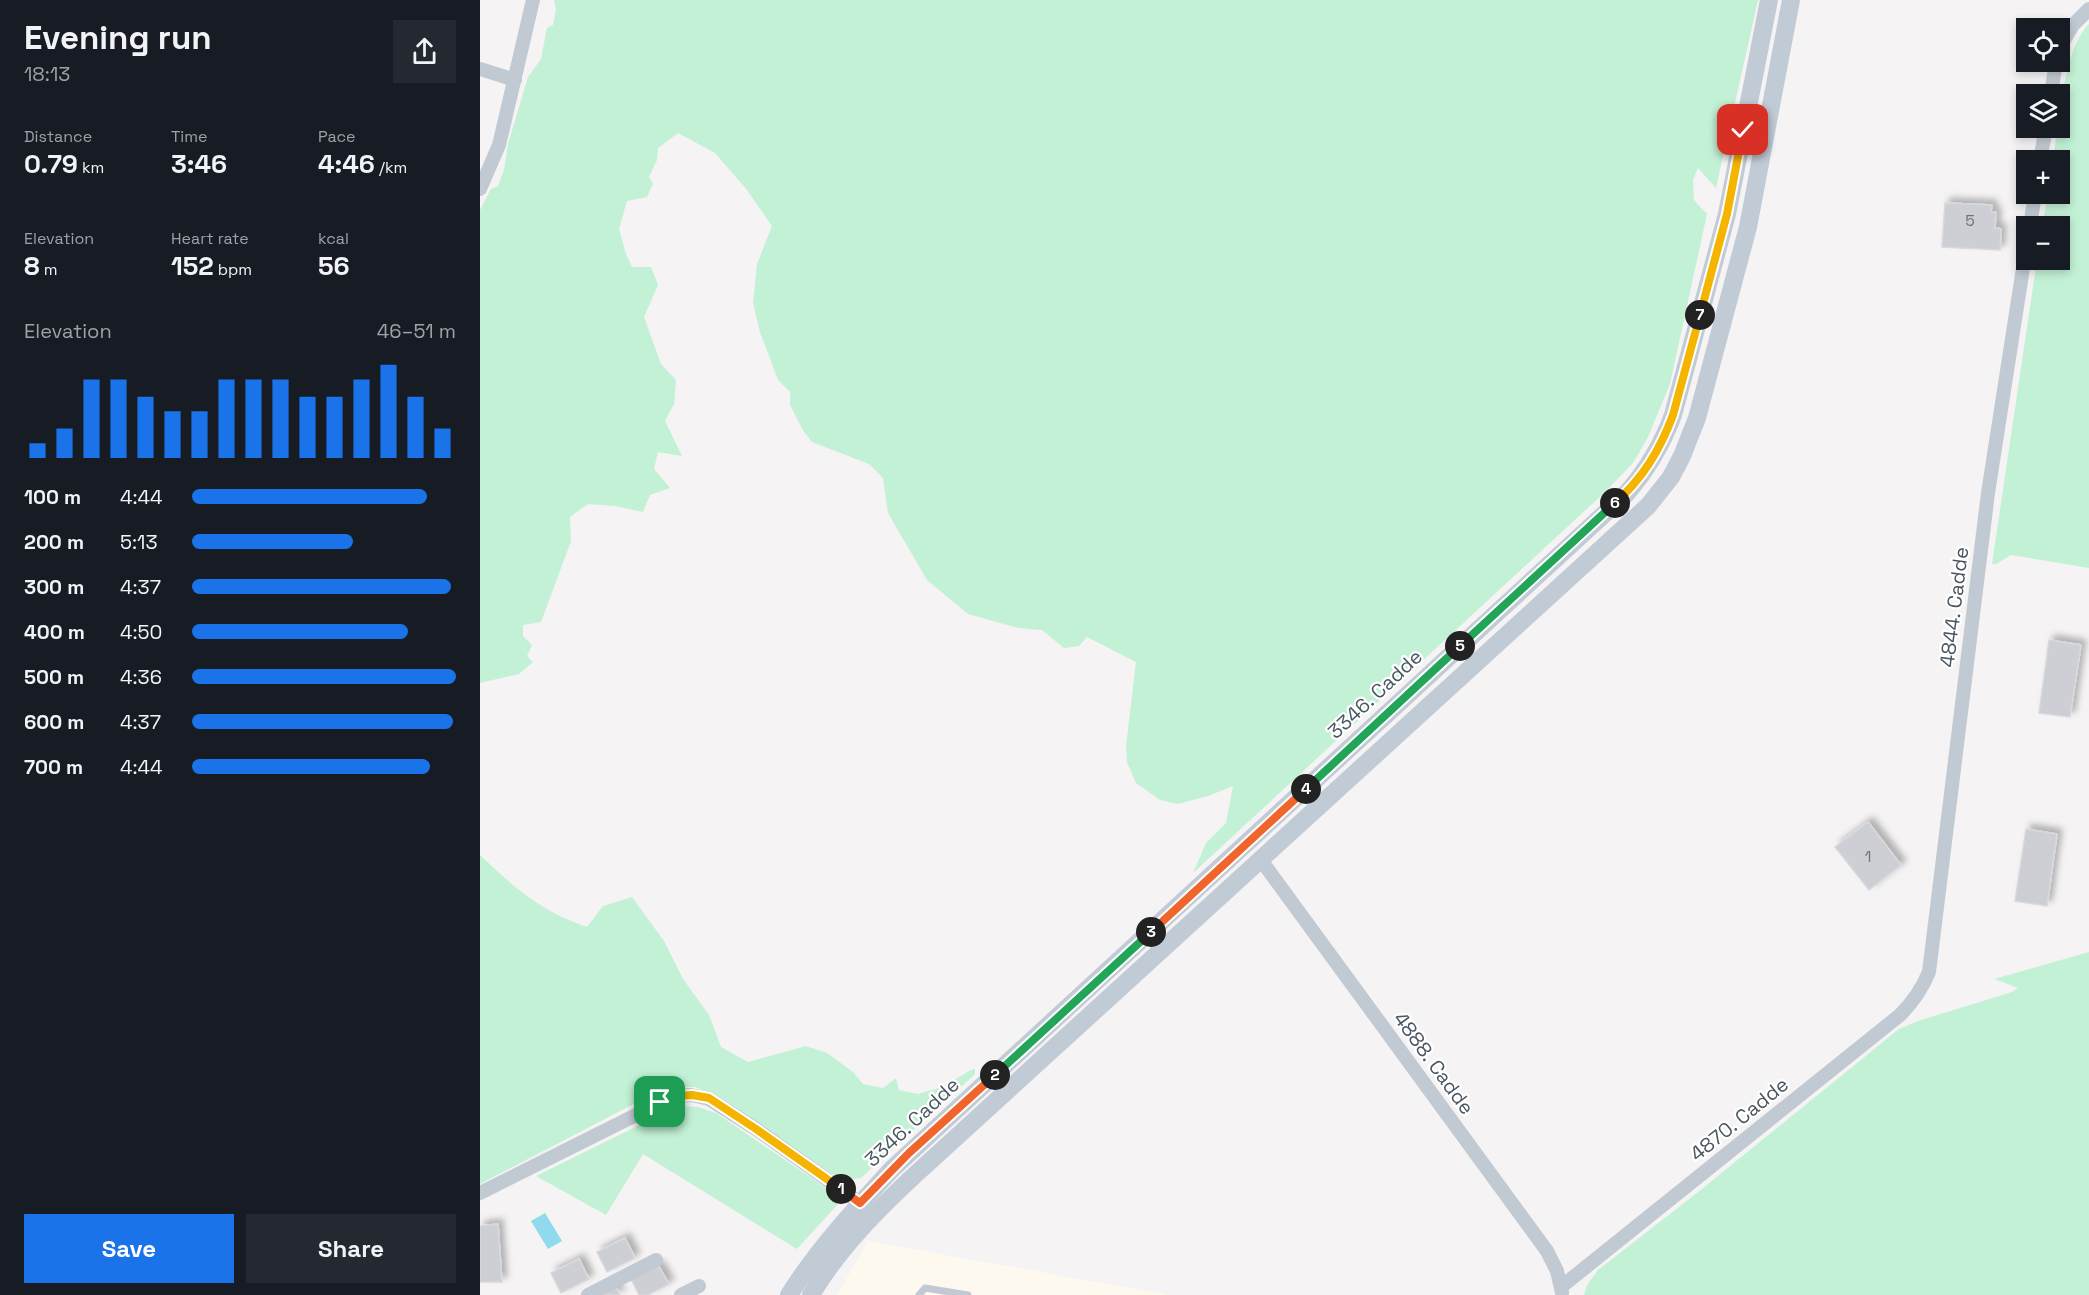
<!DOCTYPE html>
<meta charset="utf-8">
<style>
:root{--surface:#171b24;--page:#242831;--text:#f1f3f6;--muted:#9ea1a6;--accent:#1a73e8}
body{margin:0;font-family:"Space Grotesk",sans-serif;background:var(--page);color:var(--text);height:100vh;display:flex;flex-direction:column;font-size:22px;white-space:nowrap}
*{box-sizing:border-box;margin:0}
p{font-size:20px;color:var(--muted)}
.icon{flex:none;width:33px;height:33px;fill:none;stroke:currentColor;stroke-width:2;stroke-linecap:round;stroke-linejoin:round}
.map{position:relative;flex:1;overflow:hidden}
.drawer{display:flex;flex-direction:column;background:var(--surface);width:480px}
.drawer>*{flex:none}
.fabs{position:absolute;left:1536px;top:18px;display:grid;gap:12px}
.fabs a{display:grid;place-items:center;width:54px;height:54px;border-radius:0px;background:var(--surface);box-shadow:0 3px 9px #0003;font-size:30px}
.pin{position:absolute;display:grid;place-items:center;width:51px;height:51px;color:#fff;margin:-26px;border-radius:12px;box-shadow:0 3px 9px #0006}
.km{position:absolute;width:30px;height:30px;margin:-15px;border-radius:50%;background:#222;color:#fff;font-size:16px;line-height:30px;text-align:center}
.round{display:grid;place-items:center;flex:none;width:63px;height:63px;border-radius:0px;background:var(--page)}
.summary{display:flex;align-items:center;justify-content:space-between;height:102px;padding:0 24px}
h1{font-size:33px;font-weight:700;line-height:45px}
.figures{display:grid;grid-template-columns:repeat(3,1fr);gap:9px;height:102px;padding:6px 24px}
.figures div{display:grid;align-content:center}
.figures b{font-size:26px;font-weight:700}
.figures small{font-size:16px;font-weight:400}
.figures p{font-size:16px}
.chart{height:168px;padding:12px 24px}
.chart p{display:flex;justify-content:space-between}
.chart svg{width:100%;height:108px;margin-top:6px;stroke:var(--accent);stroke-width:6}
.button{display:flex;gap:12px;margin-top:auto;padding:12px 24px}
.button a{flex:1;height:69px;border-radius:0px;background:var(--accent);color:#fff;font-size:24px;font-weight:700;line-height:69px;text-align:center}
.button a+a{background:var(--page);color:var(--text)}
ul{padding:0 24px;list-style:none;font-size:20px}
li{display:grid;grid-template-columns:96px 72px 1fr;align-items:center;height:45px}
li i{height:15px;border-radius:8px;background:var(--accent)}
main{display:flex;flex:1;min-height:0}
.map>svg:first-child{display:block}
.commercial{fill:#fdf9ef}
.green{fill:#c3f1d5}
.water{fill:#90daee}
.building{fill:#cdcfd5;stroke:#d7d9de;stroke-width:1.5;filter:url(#shadow)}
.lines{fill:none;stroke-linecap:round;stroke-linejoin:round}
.lane{stroke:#c1cad2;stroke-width:7}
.street{stroke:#c1cad2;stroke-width:14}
.secondary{stroke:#c1cbd6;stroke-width:18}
.split-1-casing{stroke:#fff;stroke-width:12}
.split-2-casing{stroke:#fff;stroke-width:12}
.split-3-casing{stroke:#fff;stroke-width:12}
.split-4-casing{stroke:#fff;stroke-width:12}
.split-5-casing{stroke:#fff;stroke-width:12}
.split-6-casing{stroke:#fff;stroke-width:12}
.split-7-casing{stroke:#fff;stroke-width:12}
.split-8-casing{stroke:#fff;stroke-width:12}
.split-1{stroke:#f5b400;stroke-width:8}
.split-2{stroke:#f0652b;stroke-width:8}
.split-3{stroke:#22a559;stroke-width:8}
.split-4{stroke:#f0652b;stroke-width:8}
.split-5{stroke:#22a559;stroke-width:8}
.split-6{stroke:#22a559;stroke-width:8}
.split-7{stroke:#f5b400;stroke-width:8}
.split-8{stroke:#f5b400;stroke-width:8}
.labels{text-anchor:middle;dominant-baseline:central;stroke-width:4.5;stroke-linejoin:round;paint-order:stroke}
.number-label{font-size:16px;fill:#6b747e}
.street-label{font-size:20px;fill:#4a5661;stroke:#fff}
</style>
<main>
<section class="drawer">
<div class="summary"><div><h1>Evening run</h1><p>18:13</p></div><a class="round"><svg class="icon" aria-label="share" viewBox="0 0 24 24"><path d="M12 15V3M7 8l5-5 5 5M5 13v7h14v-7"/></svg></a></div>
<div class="figures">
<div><p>Distance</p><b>0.79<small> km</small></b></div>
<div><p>Time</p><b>3:46</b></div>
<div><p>Pace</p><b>4:46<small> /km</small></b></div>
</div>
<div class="figures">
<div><p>Elevation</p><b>8<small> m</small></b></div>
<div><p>Heart rate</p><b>152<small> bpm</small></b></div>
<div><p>kcal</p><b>56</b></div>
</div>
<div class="chart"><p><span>Elevation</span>46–51 m</p>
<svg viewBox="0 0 160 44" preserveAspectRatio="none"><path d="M5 44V38M15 44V32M25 44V12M35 44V12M45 44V19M55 44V25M65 44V25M75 44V12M85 44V12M95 44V12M105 44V19M115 44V19M125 44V12M135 44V6M145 44V19M155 44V32"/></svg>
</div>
<ul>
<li><b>100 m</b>4:44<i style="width:89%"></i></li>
<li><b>200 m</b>5:13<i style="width:61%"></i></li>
<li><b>300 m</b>4:37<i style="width:98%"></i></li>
<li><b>400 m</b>4:50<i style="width:82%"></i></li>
<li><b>500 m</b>4:36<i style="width:100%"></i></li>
<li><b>600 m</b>4:37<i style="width:99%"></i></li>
<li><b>700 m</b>4:44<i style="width:90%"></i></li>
</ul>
<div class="button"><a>Save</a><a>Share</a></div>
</section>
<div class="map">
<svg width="1609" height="1295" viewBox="0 0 1609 1295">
<defs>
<filter id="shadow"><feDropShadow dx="5" dy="-5" stdDeviation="3" flood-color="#0004"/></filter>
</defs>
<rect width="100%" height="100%" fill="#f5f3f3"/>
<!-- commercial -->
<path class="commercial" d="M388,1241L689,1295H357Z"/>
<!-- green -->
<g class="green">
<path d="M74,0H1278L1236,188L1218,168L1213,180L1214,200L1227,214L1190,384L1168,437L1153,463L1125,492L713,873L726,843L746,823L753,786L728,796L698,804L680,800L656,783L647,762L646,746L656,662L607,637L599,646L584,648L562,630L538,628L488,614L447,580L408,513L403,478L389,464L332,442L324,432L310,405V392L298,380L280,332L273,303L277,264L292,226L267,190L235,153L198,133L178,148L177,160L169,177L173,184L167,197L147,201L139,229L146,254L152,267H171L178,285L164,317L181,364L196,380L194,404L185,421L202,456L178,452L174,469L190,488L170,495L163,512L135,506L108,504L90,517L91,541L61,622L43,625V636L52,645L47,656L53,662L39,674L0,683V210L11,189L18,186L24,170L28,144L48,77L61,59L67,28L73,25L76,9Z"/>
<path d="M1609,24V568L1531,555L1516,564H1512L1557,260H1580V226H1562L1568,194H1580V160H1573C1579,125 1583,49 1609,24Z"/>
<path d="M0,855C36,889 59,910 107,927L123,906L152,897L184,941L203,979L229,1015L241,1047L268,1062L326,1046L347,1053L373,1072L383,1084L403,1088L416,1078L419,1090L438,1094L462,1087L491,1070L495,1069V1074L381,1178L364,1180L352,1174L237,1096L215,1087H191L165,1098L0,1184Z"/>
<path d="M1609,952V1295H1104L1107,1285L1118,1270L1217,1193L1419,1029L1438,1021L1532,992L1538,988L1514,979Z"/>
<path d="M204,1106L218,1107L236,1113L349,1190L358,1204L317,1249L163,1154L126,1215L56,1176L190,1110Z"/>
</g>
<!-- water -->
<path class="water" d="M65,1213L82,1241L68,1249L51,1221Z"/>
<!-- building -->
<g class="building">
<path d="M1465,203L1512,205L1511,212H1516L1515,228L1521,229L1520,250L1462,247Z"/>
<path d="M1569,640L1601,645L1590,717L1559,713Z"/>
<path d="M1388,822L1421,865L1389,890L1355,847Z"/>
<path d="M1546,829L1577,834L1567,906L1535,901Z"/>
<path d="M18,1224L22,1282H0V1226Z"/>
<path d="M145,1238L155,1258L127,1272L117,1252Z"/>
<path d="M99,1259L109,1279L81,1293L71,1273Z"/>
<path d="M178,1265L189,1284L168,1295H159L151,1279Z"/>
<path d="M135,1286L140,1295H118Z"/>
</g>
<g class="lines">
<!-- lane -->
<path class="lane" d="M439,1295L445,1288L488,1295"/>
<!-- street -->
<g class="street">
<path d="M1580,47L1593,25L1609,9"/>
<path d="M0,69L35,80"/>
<path d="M1571,94L1576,62"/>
<path d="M1560,160L1566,128"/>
<path d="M0,189L19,145L53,0"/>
<path d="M1550,226L1555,194"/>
<path d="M781,860L1067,1251L1077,1271L1082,1293"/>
<path d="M0,1193L180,1103L197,1096L211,1095L229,1099L276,1129L380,1203"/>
<path d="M1081,1287L1420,1015C1433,1002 1442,989 1449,972L1508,493L1546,249"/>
<path d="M108,1295L176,1260"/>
<path d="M201,1295L219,1286"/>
</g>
<!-- secondary -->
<g class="secondary">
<path d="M309,1295C338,1249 376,1208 413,1168L1146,494C1167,470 1182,445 1193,415L1247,214L1289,0"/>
<path d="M331,1295C358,1249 398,1209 437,1173L1168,506L1191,477L1202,456L1217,418L1268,227L1311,0"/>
</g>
</g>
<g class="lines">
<defs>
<path id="split-1" d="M180,1102L197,1096L212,1095L229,1098L276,1129L361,1189"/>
<path id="split-2" d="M361,1189L380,1203L429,1153L515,1075"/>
<path id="split-3" d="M515,1075L671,932"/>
<path id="split-4" d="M671,932L826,789"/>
<path id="split-5" d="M826,789L980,646"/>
<path id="split-6" d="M980,646L1135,503"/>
<path id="split-7" d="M1135,503C1163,478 1180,450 1193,415L1220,315"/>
<path id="split-8" d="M1220,315L1247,214L1263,130"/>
</defs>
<!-- split-1 casing -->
<use href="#split-1" class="split-1-casing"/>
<!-- split-2 casing -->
<use href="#split-2" class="split-2-casing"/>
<!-- split-3 casing -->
<use href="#split-3" class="split-3-casing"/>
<!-- split-4 casing -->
<use href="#split-4" class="split-4-casing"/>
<!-- split-5 casing -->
<use href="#split-5" class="split-5-casing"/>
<!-- split-6 casing -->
<use href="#split-6" class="split-6-casing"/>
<!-- split-7 casing -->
<use href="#split-7" class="split-7-casing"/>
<!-- split-8 casing -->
<use href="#split-8" class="split-8-casing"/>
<!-- split-1 -->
<use href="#split-1" class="split-1"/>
<!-- split-2 -->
<use href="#split-2" class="split-2"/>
<!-- split-3 -->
<use href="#split-3" class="split-3"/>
<!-- split-4 -->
<use href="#split-4" class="split-4"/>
<!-- split-5 -->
<use href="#split-5" class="split-5"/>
<!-- split-6 -->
<use href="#split-6" class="split-6"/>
<!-- split-7 -->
<use href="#split-7" class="split-7"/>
<!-- split-8 -->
<use href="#split-8" class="split-8"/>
</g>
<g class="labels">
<!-- number labels -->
<g class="number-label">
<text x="1490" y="220">5</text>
<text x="1388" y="856">1</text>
</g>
<!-- street labels -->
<g class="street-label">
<text transform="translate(1474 607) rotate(-83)">4844. Cadde</text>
<text transform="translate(895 694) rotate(-43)">3346. Cadde</text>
<text transform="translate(954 1063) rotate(54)">4888. Cadde</text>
<text transform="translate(1259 1119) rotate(-39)">4870. Cadde</text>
<text transform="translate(432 1122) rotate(-43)">3346. Cadde</text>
</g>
</g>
</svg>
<div class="fabs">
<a><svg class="icon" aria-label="locate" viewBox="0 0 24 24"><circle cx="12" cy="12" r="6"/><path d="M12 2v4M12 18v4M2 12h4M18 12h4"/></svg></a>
<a><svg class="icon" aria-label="layers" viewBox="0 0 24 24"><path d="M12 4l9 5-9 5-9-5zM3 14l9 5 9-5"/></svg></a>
<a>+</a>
<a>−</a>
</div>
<div class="pin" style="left:180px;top:1102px;background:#1e9e55"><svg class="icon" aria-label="arrive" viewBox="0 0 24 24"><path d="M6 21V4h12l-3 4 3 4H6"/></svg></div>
<div class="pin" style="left:1263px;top:130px;background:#d93025"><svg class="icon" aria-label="check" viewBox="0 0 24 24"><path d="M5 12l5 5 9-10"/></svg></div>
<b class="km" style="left:361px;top:1189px">1</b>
<b class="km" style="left:515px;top:1075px">2</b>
<b class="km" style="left:671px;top:932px">3</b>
<b class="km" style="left:826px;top:789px">4</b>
<b class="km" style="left:980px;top:646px">5</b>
<b class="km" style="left:1135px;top:503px">6</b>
<b class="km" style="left:1220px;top:315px">7</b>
</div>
</main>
